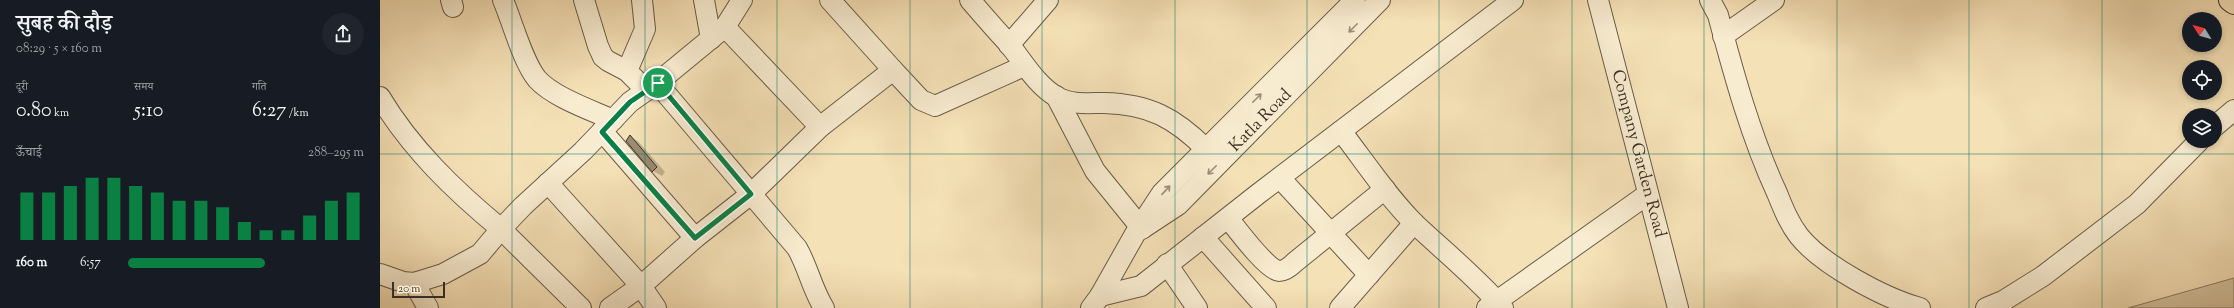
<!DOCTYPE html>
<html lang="hi">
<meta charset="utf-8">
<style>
:root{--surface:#171b24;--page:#20242c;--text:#f1f3f6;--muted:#9ea1a6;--accent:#0b8043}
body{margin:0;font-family:"Sorts Mill Goudy","Noto Serif Devanagari",serif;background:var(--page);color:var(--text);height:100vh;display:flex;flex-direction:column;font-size:15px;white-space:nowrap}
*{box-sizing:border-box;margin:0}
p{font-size:13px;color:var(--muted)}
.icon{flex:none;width:22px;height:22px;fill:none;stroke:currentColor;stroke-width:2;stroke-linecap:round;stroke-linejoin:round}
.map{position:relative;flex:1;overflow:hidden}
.details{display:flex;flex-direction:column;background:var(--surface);width:380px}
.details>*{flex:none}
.needle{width:26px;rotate:307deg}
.fabs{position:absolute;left:1802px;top:12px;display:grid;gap:8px}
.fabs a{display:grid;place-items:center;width:40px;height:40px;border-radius:50%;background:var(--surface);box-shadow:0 2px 6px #0003;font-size:20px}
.scale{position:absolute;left:12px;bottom:10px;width:53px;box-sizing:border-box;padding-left:4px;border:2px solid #3b2f26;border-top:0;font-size:11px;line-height:14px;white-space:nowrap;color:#3b2f26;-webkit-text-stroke:3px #f8ecd0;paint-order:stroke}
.pin{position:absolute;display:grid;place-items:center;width:34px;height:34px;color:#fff;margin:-17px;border:2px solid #fff;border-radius:50%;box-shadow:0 1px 4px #0007}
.round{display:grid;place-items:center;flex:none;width:42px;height:42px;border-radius:21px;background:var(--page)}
.summary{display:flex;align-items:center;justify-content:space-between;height:68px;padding:0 16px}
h1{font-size:22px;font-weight:600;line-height:30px}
.stats{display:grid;grid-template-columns:repeat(3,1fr);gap:6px;height:68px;padding:4px 16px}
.stats div{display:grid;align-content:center}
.stats b{font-size:20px;font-weight:600}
.stats small{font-size:11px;font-weight:400}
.stats p{font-size:11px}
.chart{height:112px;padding:8px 16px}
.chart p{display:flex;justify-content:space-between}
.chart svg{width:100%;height:72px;margin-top:4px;stroke:var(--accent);stroke-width:6}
ul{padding:0 16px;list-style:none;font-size:13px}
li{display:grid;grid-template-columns:64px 48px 1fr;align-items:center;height:30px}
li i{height:10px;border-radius:5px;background:var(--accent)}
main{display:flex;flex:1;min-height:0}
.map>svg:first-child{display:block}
.green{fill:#d5c39e;stroke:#887962}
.shadow{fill:#0003}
.building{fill:#9c8c71;stroke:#3b2f26}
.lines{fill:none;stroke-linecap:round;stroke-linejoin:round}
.minor-casing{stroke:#6a5c4a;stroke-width:22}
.major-casing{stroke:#3b2f26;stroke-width:24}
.minor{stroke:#f8ecd0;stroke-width:20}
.major{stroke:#f5e1b6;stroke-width:22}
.oneway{stroke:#9a8e7b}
.route-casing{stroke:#fff;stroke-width:8}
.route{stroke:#0b8043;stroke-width:5}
.grid{fill:none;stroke:#0f766e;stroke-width:1;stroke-opacity:0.55}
.labels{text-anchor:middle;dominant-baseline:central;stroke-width:4;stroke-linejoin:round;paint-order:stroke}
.street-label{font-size:17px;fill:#3b2f26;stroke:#f8ecd0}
</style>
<main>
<section class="details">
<div class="summary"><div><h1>सुबह की दौड़</h1><p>08:29 · 5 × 160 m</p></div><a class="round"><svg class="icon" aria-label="share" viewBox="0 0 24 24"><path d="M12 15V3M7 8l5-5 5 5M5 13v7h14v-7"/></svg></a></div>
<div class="stats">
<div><p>दूरी</p><b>0.80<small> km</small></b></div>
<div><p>समय</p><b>5:10</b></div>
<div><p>गति</p><b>6:27<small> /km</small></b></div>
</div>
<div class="chart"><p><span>ऊँचाई</span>288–295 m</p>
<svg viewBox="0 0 160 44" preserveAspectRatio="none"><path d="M5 44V15M15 44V15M25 44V11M35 44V6M45 44V6M55 44V11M65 44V15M75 44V20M85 44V20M95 44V24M105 44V33M115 44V38M125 44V38M135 44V29M145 44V20M155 44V15"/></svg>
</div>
<ul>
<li><b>160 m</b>6:57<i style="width:58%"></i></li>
</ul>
</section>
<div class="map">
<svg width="1854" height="308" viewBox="0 0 1854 308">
<rect width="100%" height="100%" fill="#f5e1b6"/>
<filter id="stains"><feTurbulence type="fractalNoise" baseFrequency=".005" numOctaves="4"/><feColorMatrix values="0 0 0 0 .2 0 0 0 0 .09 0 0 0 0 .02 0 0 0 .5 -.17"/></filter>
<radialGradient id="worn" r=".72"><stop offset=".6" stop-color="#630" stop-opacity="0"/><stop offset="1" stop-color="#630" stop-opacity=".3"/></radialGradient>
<!-- green -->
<path class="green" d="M1854,278V308H1748Z"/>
<!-- shadow -->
<path class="shadow" d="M250,137L258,141L285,172L282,176L273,171Z"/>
<!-- building -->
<path class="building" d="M250,135L277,167L272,172L246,141Z"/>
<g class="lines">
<defs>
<g id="minor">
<path d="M71,0L73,7"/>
<path d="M123,0C132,21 143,62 157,79C173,97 211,110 233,120"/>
<path d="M204,0L218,46L223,57L228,61L247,71L266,90"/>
<path d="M324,0L331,39"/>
<path d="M450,0L513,70"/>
<path d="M590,0C602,14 615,29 628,43C643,61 656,85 677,97C691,105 708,103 724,103C769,104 795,118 826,149"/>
<path id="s1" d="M1218,0L1298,308"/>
<path d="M1330,0L1338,15C1354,75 1371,137 1397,193C1403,208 1409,223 1419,236C1442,265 1504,298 1540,308"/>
<path d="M345,27L440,127"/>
<path d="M1343,36L1394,0"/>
<path d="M629,45L668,0"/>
<path d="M247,71L265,29L262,0"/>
<path d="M277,83L417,248C428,267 432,289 444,308"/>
<path d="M676,96L715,171L762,229"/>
<path d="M0,97C31,149 75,191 121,229L100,254L63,274L34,283L23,282L0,274"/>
<path d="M1835,126L1854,110"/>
<path d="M222,131L315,238"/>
<path d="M961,131C985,162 1007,196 1035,224C1065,252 1096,277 1123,308"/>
<path d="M900,178L989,275"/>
<path d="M168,183L261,286L276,308"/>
<path d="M848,218C856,228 888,271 899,271C905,271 911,266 915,262L1005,189"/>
<path id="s2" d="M763,228L798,205L1000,0"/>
<path d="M823,237L886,308"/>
<path d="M787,264L817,308"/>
<path d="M34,283L48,308"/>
<path d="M720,296L761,286L878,194L1133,0"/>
<path d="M201,308L121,229L143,206L203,151L250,102L277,83L345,27L362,0"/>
<path d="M230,308L261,286L315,238L371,194L440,127L513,70L541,100L555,106L644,66"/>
<path d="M711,308L720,296L755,234L782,193L975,0"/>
<path d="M960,308L1034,223"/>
<path d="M1107,308L1268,194"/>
<path d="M1606,308L1623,301L1663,276L1757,204L1819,141"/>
</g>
<path id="major" d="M1850,0L1854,3"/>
</defs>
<!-- minor casing -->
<use href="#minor" class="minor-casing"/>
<!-- major casing -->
<use href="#major" class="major-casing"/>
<!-- minor -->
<use href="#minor" class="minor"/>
<!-- major -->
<use href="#major" class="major"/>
</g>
<!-- one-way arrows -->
<defs><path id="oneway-shaft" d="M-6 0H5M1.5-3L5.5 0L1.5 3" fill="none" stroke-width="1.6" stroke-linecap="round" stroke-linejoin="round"/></defs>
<g class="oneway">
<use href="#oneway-shaft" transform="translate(973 28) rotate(135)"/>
<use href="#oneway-shaft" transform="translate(877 98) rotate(-45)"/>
<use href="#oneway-shaft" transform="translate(832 170) rotate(135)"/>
<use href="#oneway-shaft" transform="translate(786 190) rotate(-47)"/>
</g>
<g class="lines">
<defs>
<path id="route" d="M278,83L371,194L315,238L222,132L250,102Z"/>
</defs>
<!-- route casing -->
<use href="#route" class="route-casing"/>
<!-- route -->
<use href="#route" class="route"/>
</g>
<!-- grid -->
<path class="grid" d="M132,0V308M265,0V308M397,0V308M530,0V308M662,0V308M795,0V308M927,0V308M1059,0V308M1192,0V308M1324,0V308M1457,0V308M1589,0V308M1722,0V308M0,154H1854"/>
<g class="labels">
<!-- street labels -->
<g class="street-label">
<text stroke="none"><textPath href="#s2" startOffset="160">Katla Road</textPath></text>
<text stroke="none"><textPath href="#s1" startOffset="159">Company Garden Road</textPath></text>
</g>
</g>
<rect width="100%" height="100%" filter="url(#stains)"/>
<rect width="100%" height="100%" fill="url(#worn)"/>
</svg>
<div class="fabs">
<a><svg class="needle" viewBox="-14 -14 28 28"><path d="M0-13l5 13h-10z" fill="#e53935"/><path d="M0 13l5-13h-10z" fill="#9ea1a6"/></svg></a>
<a><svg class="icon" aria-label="locate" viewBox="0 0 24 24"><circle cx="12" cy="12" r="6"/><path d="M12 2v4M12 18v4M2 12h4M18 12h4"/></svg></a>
<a><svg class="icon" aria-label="layers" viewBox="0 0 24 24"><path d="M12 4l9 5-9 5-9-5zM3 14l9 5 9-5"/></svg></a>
</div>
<div class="scale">20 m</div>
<div class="pin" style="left:278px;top:83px;background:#1e9e55"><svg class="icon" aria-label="arrive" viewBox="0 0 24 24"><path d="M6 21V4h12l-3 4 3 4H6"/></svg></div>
</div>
</main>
